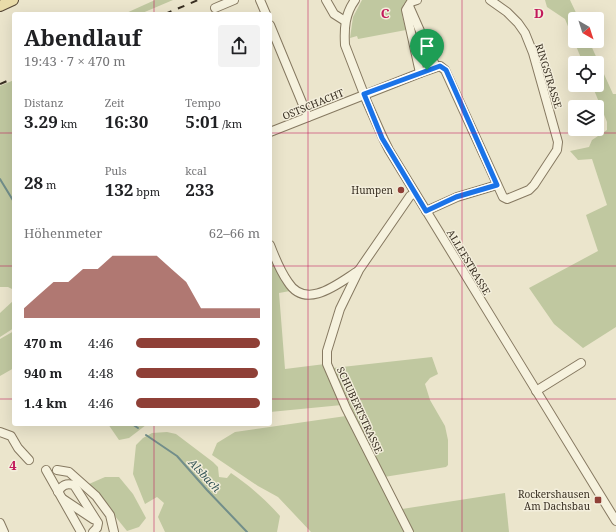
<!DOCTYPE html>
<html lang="de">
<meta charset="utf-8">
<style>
:root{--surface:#fff;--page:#f2f2f2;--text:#202124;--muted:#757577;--accent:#8f4037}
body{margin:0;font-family:"Noto Serif",serif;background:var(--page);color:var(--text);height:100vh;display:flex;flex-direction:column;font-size:15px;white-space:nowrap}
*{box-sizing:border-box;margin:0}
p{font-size:13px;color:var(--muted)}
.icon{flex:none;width:22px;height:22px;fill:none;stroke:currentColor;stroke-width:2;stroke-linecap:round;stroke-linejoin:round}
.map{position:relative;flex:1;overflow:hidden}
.panel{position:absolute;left:12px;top:12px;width:260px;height:414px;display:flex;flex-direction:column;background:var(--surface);border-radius:4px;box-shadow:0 4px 16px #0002}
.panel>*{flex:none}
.needle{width:26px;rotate:141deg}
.tools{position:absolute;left:568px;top:12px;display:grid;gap:8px}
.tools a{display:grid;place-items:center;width:36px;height:36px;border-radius:4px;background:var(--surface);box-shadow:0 4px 16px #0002;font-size:20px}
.pin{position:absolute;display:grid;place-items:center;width:34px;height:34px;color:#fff;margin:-41px -17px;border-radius:50% 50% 50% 0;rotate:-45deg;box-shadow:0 0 4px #0007}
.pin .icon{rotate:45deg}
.round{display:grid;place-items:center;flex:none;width:42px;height:42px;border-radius:4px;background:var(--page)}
.summary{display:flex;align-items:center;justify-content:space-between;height:68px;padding:0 12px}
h1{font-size:22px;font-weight:700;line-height:30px}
.figures{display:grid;grid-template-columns:repeat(3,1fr);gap:6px;height:68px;padding:4px 12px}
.figures div{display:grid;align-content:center}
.figures b{font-size:17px;font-weight:700}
.figures small{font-size:11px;font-weight:400}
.figures p{font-size:11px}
.chart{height:112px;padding:8px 12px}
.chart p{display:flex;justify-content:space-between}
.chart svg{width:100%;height:72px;margin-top:4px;fill:var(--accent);opacity:.7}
ul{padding:0 12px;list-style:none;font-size:13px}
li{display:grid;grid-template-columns:64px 48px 1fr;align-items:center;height:30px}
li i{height:10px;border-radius:5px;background:var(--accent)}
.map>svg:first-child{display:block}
.green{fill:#c0c8a0}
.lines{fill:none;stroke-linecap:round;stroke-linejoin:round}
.stream{stroke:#728e8a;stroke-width:2}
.minor-casing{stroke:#867961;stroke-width:10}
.major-casing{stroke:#554735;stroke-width:12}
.minor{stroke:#f6f2de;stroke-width:8}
.major{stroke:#e9dca9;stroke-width:10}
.rail{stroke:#393023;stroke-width:2;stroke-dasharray:7 7;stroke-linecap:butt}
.route-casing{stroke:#fff;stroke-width:8}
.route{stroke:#1a73e8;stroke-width:5}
.grid{fill:none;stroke:#c2185b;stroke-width:1;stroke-opacity:0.55}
.poi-dot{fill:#8f4037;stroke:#f3eedb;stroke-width:1.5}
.labels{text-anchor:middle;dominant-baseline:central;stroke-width:3;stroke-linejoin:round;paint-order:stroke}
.street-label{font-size:10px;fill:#393023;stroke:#f3eedb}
.poi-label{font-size:10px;fill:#393023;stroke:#f3eedb;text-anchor:end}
.water-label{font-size:11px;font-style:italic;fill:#345557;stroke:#f3eedb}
.grid-label{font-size:13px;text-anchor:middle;font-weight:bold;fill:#c2185b;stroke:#f3eedb;stroke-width:3;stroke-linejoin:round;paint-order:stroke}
</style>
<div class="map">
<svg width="616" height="532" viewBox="0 0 616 532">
<rect width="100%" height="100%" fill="#ebe5cc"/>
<!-- green -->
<g class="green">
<path d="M155,0H173L140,14H124Z"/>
<path d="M362,0H408C397,7 404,20 406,30L358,39L357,36L350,38L353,17Z"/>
<path d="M545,0H570L579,19H575V41H589L613,94H616V327L583,348L554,324L529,288L598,251L586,215L607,205L592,159L578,160L570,151L589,147L592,140L607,130V122L592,85H597V63H583L565,19L547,7Z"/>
<path d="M14,80V290L8,287H0V86Z"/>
<path d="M270,254L279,273L290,291L279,293L285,369L325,364L342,405L270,412Z"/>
<path d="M14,300V328L0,337V313Z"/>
<path d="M14,331V368L0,376V339Z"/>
<path d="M432,357L438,374L430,378L425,384L430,400L445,426L448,440V465L446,467L384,477L333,368Z"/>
<path d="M346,416L404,532H311L278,497L258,486L212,455L217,443L235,432Z"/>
<path d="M108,424H145L146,425L129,438L119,440Z"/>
<path d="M167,432L176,434L213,462L218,467L219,477L227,478L231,473C249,485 266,500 280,516L277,532H165L158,517L164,503L157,497L145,504L133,474L136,445L143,438L152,433Z"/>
<path d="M105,477H119L133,494L146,518L139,527L127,531L89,484Z"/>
<path d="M505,493L509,532H413L402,509Z"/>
</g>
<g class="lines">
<!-- stream -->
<g class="stream">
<path d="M0,179L14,202"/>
<path d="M132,424L138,428"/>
<path d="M146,435L177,456L207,490L247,532"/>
</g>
<defs>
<g id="minor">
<path d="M260,0L266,14"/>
<path d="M326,0L334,14L345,21"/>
<path d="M355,0C345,14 344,28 345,45L367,102L383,138L389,150L616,521"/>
<path d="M417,0L411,2L406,10L420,73"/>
<path d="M409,6L436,67"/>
<path d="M215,8L234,0"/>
<path d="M270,25L308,117"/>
<path d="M270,132L420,73L440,66L445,70L503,197L507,199L529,190L534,185L557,150L558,142L533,53L525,33L518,23L507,12L490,0"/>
<path d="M426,211L457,197L497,185"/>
<path d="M270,245C275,258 280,271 288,282C306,311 339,283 358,271"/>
<path d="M536,391L581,363"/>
<path d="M0,432L11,436L18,448L29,460"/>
<path d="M46,470L81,532"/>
<path d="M57,470L69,472L96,496L110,515L114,532"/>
<path d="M58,492C62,485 66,483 74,485L98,523L97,528L93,532"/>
<path d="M63,499L93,519"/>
<path d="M0,523L4,532"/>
<path d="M409,532L346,408L327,364V351L340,309L359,270L410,196L415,193"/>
</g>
<path id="major" d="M0,6L13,0"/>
</defs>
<!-- minor casing -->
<use href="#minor" class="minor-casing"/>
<!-- major casing -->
<use href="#major" class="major-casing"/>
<!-- minor -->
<use href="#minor" class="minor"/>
<!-- major -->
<use href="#major" class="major"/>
<!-- rail -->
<g class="rail">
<path d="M165,14L198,0"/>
<path d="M0,84L14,78"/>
</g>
</g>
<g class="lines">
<defs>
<path id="route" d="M440,66L446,70L497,185L456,197L426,211L382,138L364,94Z"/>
</defs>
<!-- route casing -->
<use href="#route" class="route-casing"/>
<!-- route -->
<use href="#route" class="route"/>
</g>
<!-- grid -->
<path class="grid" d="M154,0V14M308,0V532M462,0V532M0,133H14M270,133H616M0,266H14M270,266H616M0,399H14M270,399H616M154,424V532"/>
<!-- markers -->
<g class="poi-dot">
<circle cx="401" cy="190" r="4"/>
<rect x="594" y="496" width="8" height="8" rx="2"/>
</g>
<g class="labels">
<!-- street labels -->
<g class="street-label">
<text transform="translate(549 76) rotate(73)">RINGSTRASSE</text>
<text transform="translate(313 104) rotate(-22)">OSTSCHACHT</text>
<text transform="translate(469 262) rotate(59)">ALLEESTRASSE</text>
<text transform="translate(360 410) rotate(65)">SCHUBERTSTRASSE</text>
</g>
<!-- poi labels -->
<g class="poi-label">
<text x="393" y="190">Humpen</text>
<text x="590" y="494">Rockershausen<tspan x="590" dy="12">Am Dachsbau</tspan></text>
</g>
<!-- water labels -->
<g class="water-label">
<text transform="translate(205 475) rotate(47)">Alsbach</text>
</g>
</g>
<g class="grid-label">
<text x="385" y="18">C</text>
<text x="539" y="18">D</text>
<text x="13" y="470">4</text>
</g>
</svg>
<div class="tools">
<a><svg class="needle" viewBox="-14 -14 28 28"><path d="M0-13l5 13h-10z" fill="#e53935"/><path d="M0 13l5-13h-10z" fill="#757577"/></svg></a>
<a><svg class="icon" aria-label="locate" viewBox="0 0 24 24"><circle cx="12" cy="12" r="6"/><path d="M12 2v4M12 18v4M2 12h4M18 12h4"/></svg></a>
<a><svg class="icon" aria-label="layers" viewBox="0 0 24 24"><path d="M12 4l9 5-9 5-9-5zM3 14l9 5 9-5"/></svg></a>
</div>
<div class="pin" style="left:427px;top:70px;background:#1e9e55"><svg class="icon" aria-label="arrive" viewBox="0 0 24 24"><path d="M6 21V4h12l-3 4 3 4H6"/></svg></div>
<section class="panel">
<div class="summary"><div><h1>Abendlauf</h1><p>19:43 · 7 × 470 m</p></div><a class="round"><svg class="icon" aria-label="share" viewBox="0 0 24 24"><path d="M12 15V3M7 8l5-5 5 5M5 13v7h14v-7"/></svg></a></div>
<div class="figures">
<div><p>Distanz</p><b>3.29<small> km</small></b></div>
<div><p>Zeit</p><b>16:30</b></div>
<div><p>Tempo</p><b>5:01<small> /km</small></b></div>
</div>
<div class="figures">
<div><b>28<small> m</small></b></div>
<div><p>Puls</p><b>132<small> bpm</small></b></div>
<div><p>kcal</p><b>233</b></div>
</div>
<div class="chart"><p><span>Höhenmeter</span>62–66 m</p>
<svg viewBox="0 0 160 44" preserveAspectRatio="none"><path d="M0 44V38L10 30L20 22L30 22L40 14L50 14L60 6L70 6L80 6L90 6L100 14L110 22L120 38L130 38L140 38L150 38L160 38V44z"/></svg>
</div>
<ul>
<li><b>470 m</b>4:46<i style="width:100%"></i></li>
<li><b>940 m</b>4:48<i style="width:98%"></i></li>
<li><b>1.4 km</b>4:46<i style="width:100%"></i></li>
</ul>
</section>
</div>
